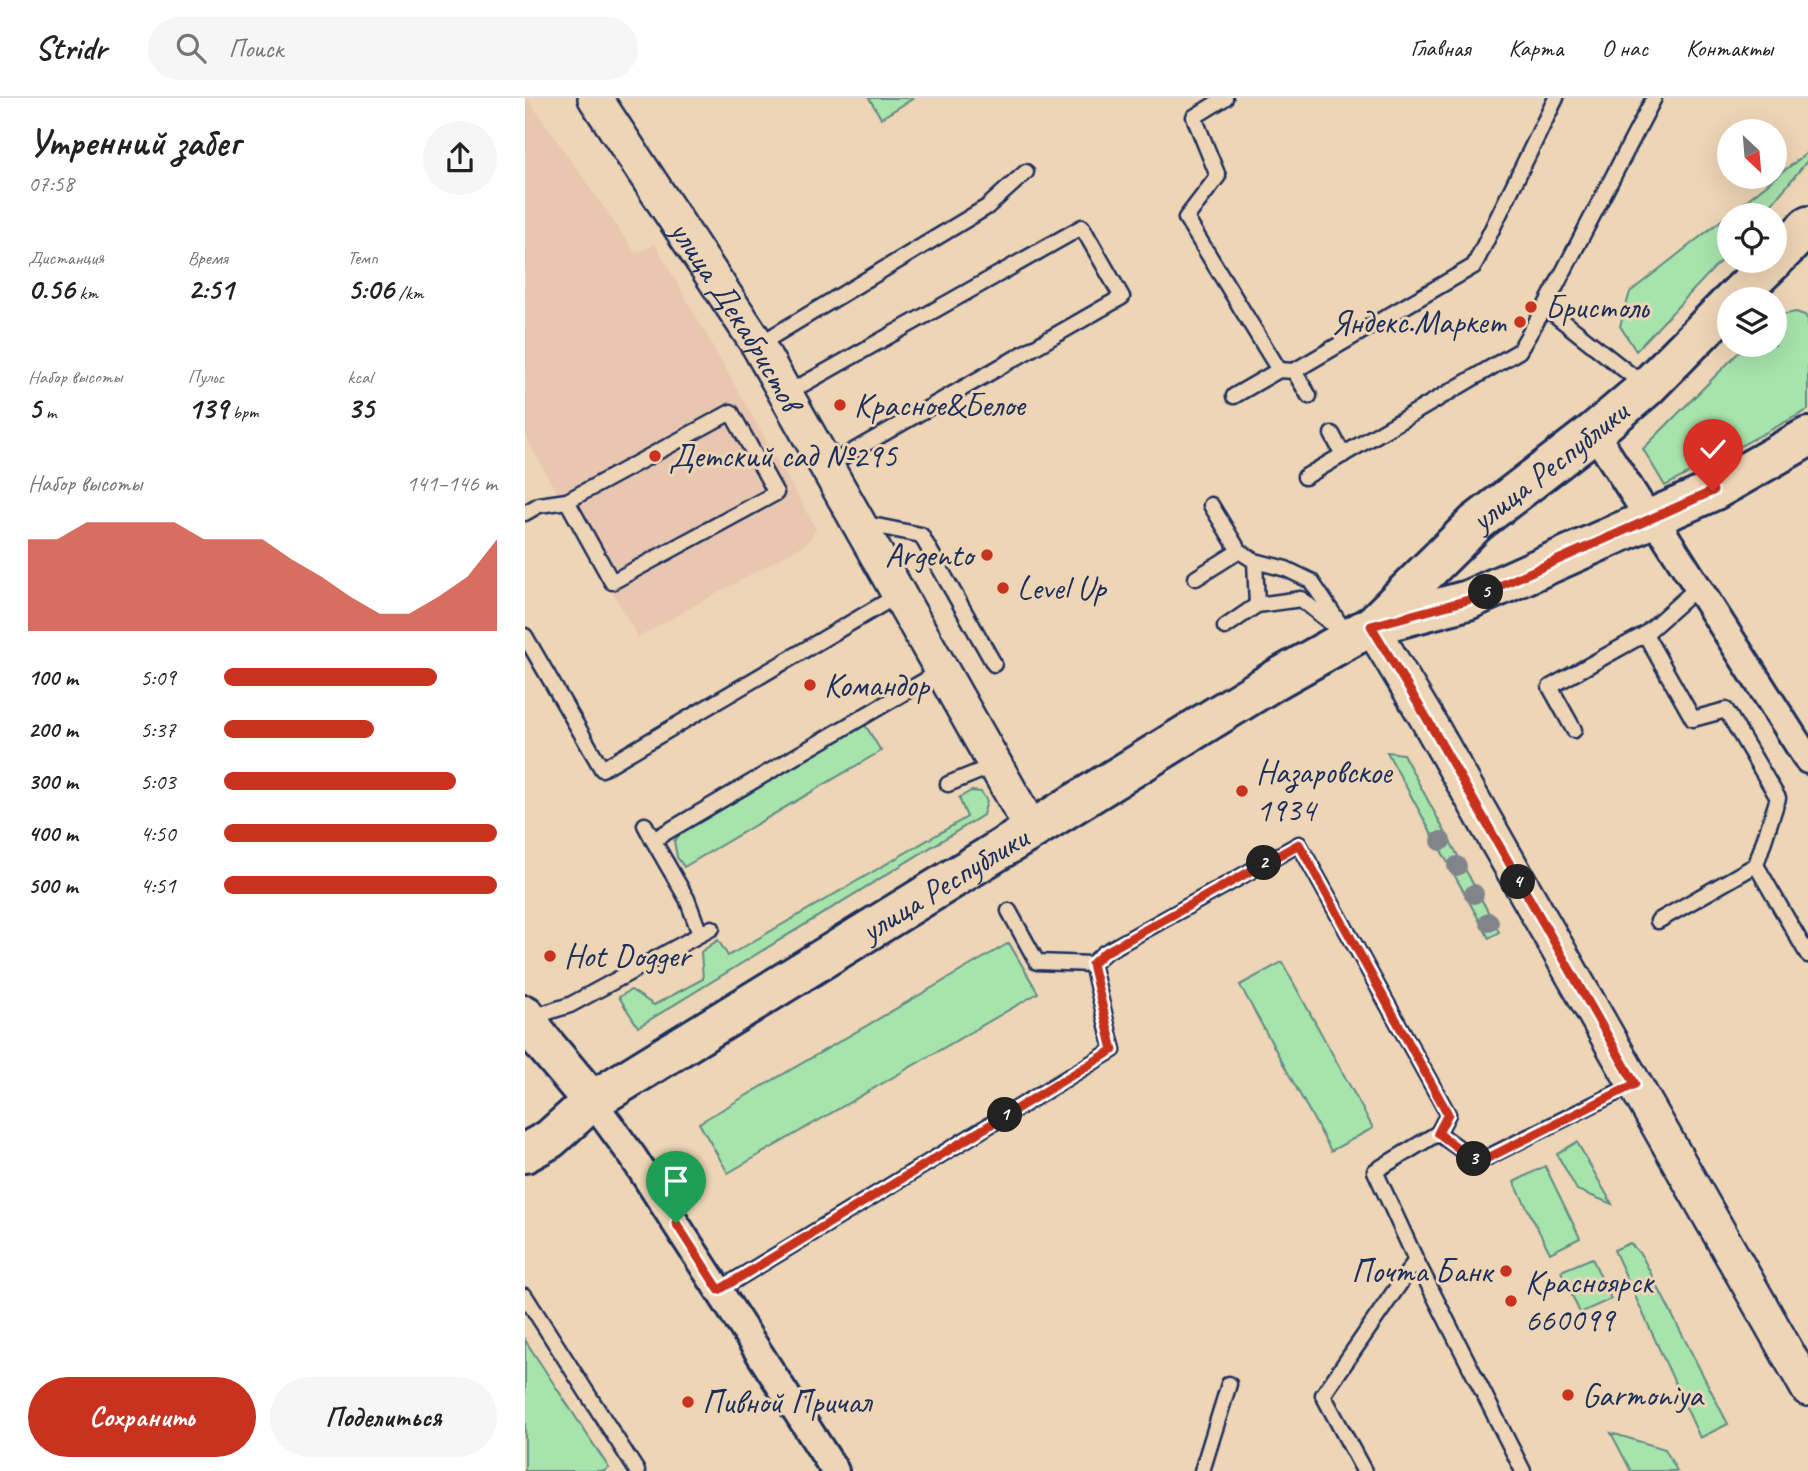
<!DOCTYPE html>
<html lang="ru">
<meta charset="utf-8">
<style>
:root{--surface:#fff;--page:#f6f6f6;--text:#222;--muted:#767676;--line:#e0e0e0;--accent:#c8321e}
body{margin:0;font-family:Caveat,sans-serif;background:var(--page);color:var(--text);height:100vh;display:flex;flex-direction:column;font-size:26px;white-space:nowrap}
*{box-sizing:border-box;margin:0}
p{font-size:23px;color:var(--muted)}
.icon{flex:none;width:38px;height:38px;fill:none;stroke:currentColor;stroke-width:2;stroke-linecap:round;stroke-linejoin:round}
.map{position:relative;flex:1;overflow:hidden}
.drawer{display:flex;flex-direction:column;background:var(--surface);width:525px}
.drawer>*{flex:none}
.needle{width:46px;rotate:154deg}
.fabs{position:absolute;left:1192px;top:21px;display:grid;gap:14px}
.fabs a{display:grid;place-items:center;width:70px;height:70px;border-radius:50%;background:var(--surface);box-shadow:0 7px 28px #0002;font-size:35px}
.pin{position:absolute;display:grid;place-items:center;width:60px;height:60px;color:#fff;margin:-72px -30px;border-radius:50% 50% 50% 0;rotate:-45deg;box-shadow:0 0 7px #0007}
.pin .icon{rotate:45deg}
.km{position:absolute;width:35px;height:35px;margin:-18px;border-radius:50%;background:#222;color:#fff;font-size:19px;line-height:35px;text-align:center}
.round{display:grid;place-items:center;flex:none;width:74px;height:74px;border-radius:37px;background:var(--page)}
.head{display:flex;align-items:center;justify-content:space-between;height:119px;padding:0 28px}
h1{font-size:38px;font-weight:600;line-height:52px}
.metrics{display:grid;grid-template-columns:repeat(3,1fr);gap:10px;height:119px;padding:7px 28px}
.metrics div{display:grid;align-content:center}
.metrics b{font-size:30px;font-weight:600}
.metrics small{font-size:19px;font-weight:400}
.metrics p{font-size:19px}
.chart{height:196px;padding:14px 28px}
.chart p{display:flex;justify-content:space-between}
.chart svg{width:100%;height:126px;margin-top:7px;fill:var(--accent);opacity:.7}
.action{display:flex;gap:14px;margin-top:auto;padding:14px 28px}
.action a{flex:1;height:80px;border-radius:42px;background:var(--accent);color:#fff;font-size:28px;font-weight:600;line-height:80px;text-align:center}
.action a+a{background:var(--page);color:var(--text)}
ul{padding:0 28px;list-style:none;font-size:23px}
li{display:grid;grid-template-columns:112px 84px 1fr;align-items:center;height:52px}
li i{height:18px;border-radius:9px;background:var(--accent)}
header{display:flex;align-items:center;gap:42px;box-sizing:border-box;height:98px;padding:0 35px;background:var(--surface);border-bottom:2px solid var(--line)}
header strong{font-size:33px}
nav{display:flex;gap:38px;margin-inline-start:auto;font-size:24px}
.search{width:490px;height:63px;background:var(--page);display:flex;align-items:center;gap:18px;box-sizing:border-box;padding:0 24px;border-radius:38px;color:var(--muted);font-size:26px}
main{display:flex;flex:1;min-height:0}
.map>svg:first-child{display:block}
.built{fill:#e8c6af}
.green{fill:#a7e4ac;stroke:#618a85;stroke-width:2}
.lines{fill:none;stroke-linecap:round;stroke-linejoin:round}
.service-casing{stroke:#1b2f5e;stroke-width:19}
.minor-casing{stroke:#1b2f5e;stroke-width:32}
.tertiary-casing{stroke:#1b2f5e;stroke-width:38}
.secondary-casing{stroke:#1b2f5e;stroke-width:44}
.service{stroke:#edd5b5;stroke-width:14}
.minor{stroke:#edd5b5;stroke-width:26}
.tertiary{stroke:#edd5b5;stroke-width:33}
.secondary{stroke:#edd5b5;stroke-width:38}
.tree{fill:#81848a}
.route-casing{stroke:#fff;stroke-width:14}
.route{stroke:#c8321e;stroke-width:9}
.poi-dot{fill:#c8321e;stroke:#edd5b5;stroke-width:2.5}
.labels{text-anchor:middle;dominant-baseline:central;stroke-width:6;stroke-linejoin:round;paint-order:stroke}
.poi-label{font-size:33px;fill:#1b2f5e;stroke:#edd5b5;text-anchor:start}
.street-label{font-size:33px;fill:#1b2f5e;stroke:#edd5b5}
</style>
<header>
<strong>Stridr</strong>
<div class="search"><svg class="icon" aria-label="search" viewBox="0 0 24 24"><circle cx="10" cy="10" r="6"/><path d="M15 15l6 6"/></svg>Поиск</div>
<nav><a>Главная</a><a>Карта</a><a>О нас</a><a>Контакты</a></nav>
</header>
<main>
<section class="drawer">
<div class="head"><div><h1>Утренний забег</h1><p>07:58</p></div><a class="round"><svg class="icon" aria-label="share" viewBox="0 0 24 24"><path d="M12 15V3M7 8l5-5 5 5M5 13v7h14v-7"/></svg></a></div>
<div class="metrics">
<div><p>Дистанция</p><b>0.56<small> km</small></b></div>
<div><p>Время</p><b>2:51</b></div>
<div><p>Темп</p><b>5:06<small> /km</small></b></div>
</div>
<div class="metrics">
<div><p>Набор высоты</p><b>5<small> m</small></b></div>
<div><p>Пульс</p><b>139<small> bpm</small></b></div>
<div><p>kcal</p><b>35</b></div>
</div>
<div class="chart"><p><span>Набор высоты</span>141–146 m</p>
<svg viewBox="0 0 160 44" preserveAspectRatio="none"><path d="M0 44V12L10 12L20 6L30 6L40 6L50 6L60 12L70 12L80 12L90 19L100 25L110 32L120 38L130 38L140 32L150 25L160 12V44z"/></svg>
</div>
<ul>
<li><b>100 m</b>5:09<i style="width:78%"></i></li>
<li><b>200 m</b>5:37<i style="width:55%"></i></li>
<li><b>300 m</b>5:03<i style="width:85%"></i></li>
<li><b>400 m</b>4:50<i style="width:100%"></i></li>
<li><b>500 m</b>4:51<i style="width:100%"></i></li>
</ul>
<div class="action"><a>Сохранить</a><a>Поделиться</a></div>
</section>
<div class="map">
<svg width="1283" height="1373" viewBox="0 0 1283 1373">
<rect width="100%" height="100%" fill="#edd5b5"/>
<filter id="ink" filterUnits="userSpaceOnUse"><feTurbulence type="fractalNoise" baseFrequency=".0143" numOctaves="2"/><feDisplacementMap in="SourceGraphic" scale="14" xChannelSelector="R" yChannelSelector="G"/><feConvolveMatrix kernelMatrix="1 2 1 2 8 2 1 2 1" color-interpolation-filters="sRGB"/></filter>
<g filter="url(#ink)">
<!-- built -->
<path class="built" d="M0,0H2L111,156L130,146L291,431L282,445L113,539L0,338Z"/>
<!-- green -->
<g class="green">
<path d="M344,0H389L356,20Z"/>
<path d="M1283,54V62L1238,117H1204V154L1111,253L1095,228L1105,194Z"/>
<path d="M1271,214L1280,217L1283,222V312L1140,388L1118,351L1221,247H1250V218Z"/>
<path d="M339,625L356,653L159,769L152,759L149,743L166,724Z"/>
<path d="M862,654L878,656L974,834L964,840Z"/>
<path d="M446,693L456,694L462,703L458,717L113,929L94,899L106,892L129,907L178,881L176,854L193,842L203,858L442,719L434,700Z"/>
<path d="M484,845L513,895L203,1075L174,1025Z"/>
<path d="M757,864L848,1030L806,1053L715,887Z"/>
<path d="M1052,1044L1087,1106L1052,1092L1032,1056Z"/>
<path d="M1020,1068L1055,1140L1025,1155L989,1084Z"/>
<path d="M1105,1145L1117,1158L1203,1326L1175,1340L1089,1152Z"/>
<path d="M1067,1160L1086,1201L1055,1215L1036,1173Z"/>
<path d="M0,1242L84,1370L79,1373H0Z"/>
<path d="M1086,1335L1140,1351L1152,1373H1106Z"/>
</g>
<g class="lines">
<defs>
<g id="service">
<path d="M700,0L669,19L693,78L661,120L754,272"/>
<path d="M1020,209L1129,0"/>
<path d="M233,247L462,109L501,74"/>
<path d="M769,273L784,298"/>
<path d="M261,296L557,129L597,199L302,368"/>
<path d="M709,298L754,272L769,273L949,168L1031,0"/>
<path d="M807,336L818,357"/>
<path d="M780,379L994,253L1020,209L1120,288"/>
<path d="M686,407L714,453L730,463L761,471L786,483L823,538"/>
<path d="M0,415L14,407L42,403L206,314L251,395L87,484L42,403"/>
<path d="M337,425L396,437L469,566"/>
<path d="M730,463L732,507"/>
<path d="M671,480L714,453"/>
<path d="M700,529L732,507L776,501L812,530"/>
<path d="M0,538L77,671L373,497"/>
<path d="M1049,632L1025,589L1120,536"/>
<path d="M423,686L470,667"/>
<path d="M120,727L128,742L416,573"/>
<path d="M128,742L162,801L175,836"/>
<path d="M1231,767L1283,857"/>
<path d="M484,813L512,864L567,866"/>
<path d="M1133,823L1231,767L1253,700L1201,612L1168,621L1120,536L1173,489"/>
<path d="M4,920L45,907L187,830"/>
<path d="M913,1035L850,1073L891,1162L998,1373"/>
<path d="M194,1192L588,952L567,866L579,855L774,746L923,1016L913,1035L953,1064L1109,986"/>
<path d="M0,1198L112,1373"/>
<path d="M677,1373L704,1286"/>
<path d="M839,1373L798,1297L891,1162"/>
</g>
<g id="minor">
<path d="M1069,334L1124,420L1139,436L1283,662"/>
<path d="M67,1003L108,1059L310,1373"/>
</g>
<g id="tertiary">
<path id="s1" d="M70,0L233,247L507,732"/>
<path d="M846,528L901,619L1283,1291"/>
</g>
<g id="secondary">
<path d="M1250,161L1283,128"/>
<path d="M1209,201L1248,163"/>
<path id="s2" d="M848,527L951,425L1069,334L1122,289L1204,206"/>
<path d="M0,917L15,941L67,1003"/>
<path id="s3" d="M0,1055L25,1041L67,1003L750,582L846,528L943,502L1188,393L1283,339"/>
</g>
</defs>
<!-- service casing -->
<use href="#service" class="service-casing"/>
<!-- minor casing -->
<use href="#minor" class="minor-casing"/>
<!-- tertiary casing -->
<use href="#tertiary" class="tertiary-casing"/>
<!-- secondary casing -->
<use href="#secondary" class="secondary-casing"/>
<!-- service -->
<use href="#service" class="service"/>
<!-- minor -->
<use href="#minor" class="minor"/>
<!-- tertiary -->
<use href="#tertiary" class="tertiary"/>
<!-- secondary -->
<use href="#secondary" class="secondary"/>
</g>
<!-- trees -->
<g class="tree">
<circle cx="916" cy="743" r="10"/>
<circle cx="932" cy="768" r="10"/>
<circle cx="949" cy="796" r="10"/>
<circle cx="964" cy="824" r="10"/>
</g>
</g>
<g class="lines" filter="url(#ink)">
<defs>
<path id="route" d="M151,1125L194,1192L588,952L567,866L579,855L774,746L923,1016L913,1035L953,1065L1110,986L901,619L846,528L943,502L1188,393"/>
</defs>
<!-- route casing -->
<use href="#route" class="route-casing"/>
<!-- route -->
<use href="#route" class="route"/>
</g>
<!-- markers -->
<g class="poi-dot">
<circle cx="1006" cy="209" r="7"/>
<circle cx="995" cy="224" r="7"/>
<circle cx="315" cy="307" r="7"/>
<circle cx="130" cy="358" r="7"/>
<circle cx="462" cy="457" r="7"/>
<circle cx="478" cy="490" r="7"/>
<circle cx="285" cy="587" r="7"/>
<circle cx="717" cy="693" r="7"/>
<circle cx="25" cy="858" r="7"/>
<circle cx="981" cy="1173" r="7"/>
<circle cx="986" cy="1203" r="7"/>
<circle cx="1043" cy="1297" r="7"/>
<circle cx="163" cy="1304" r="7"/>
</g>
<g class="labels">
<!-- poi labels -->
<g class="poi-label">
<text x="1020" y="209">Бристоль</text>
<text x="981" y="224" text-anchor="end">Яндекс.Маркет</text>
<text x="329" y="307">Красное&amp;Белое</text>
<text x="144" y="358">Детский сад №295</text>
<text x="448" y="457" text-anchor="end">Argento</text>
<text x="492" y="490">Level Up</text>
<text x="299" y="587">Командор</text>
<text x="731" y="674">Назаровское<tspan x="731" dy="38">1934</tspan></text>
<text x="39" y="858">Hot Dogger</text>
<text x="967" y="1173" text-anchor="end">Почта Банк</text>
<text x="1000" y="1184">Красноярск<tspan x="1000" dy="38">660099</tspan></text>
<text x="1057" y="1297">Garmoniya</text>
<text x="177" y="1304">Пивной Причал</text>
</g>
<!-- street labels -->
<g class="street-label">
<text stroke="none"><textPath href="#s1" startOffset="259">улица Декабристов</textPath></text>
<text stroke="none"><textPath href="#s2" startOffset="238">улица Республики</textPath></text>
<text stroke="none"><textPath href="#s3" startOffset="499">улица Республики</textPath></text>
</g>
</g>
</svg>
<div class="fabs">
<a><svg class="needle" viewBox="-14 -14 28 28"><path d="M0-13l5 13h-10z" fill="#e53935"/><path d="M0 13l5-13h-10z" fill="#767676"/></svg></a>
<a><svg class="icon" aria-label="locate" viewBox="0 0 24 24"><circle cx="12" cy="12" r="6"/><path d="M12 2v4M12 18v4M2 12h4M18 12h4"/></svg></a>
<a><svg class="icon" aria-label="layers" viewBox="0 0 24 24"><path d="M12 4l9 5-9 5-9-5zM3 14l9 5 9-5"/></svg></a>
</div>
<div class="pin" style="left:151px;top:1125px;background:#1e9e55"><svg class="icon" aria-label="arrive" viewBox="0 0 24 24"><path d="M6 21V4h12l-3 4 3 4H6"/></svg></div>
<div class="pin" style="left:1188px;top:393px;background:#d93025"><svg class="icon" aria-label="check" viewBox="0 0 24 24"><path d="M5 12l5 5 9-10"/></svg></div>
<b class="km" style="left:480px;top:1017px">1</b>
<b class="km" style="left:739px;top:765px">2</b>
<b class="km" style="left:949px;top:1061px">3</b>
<b class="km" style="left:993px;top:784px">4</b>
<b class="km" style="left:961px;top:494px">5</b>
</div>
</main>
